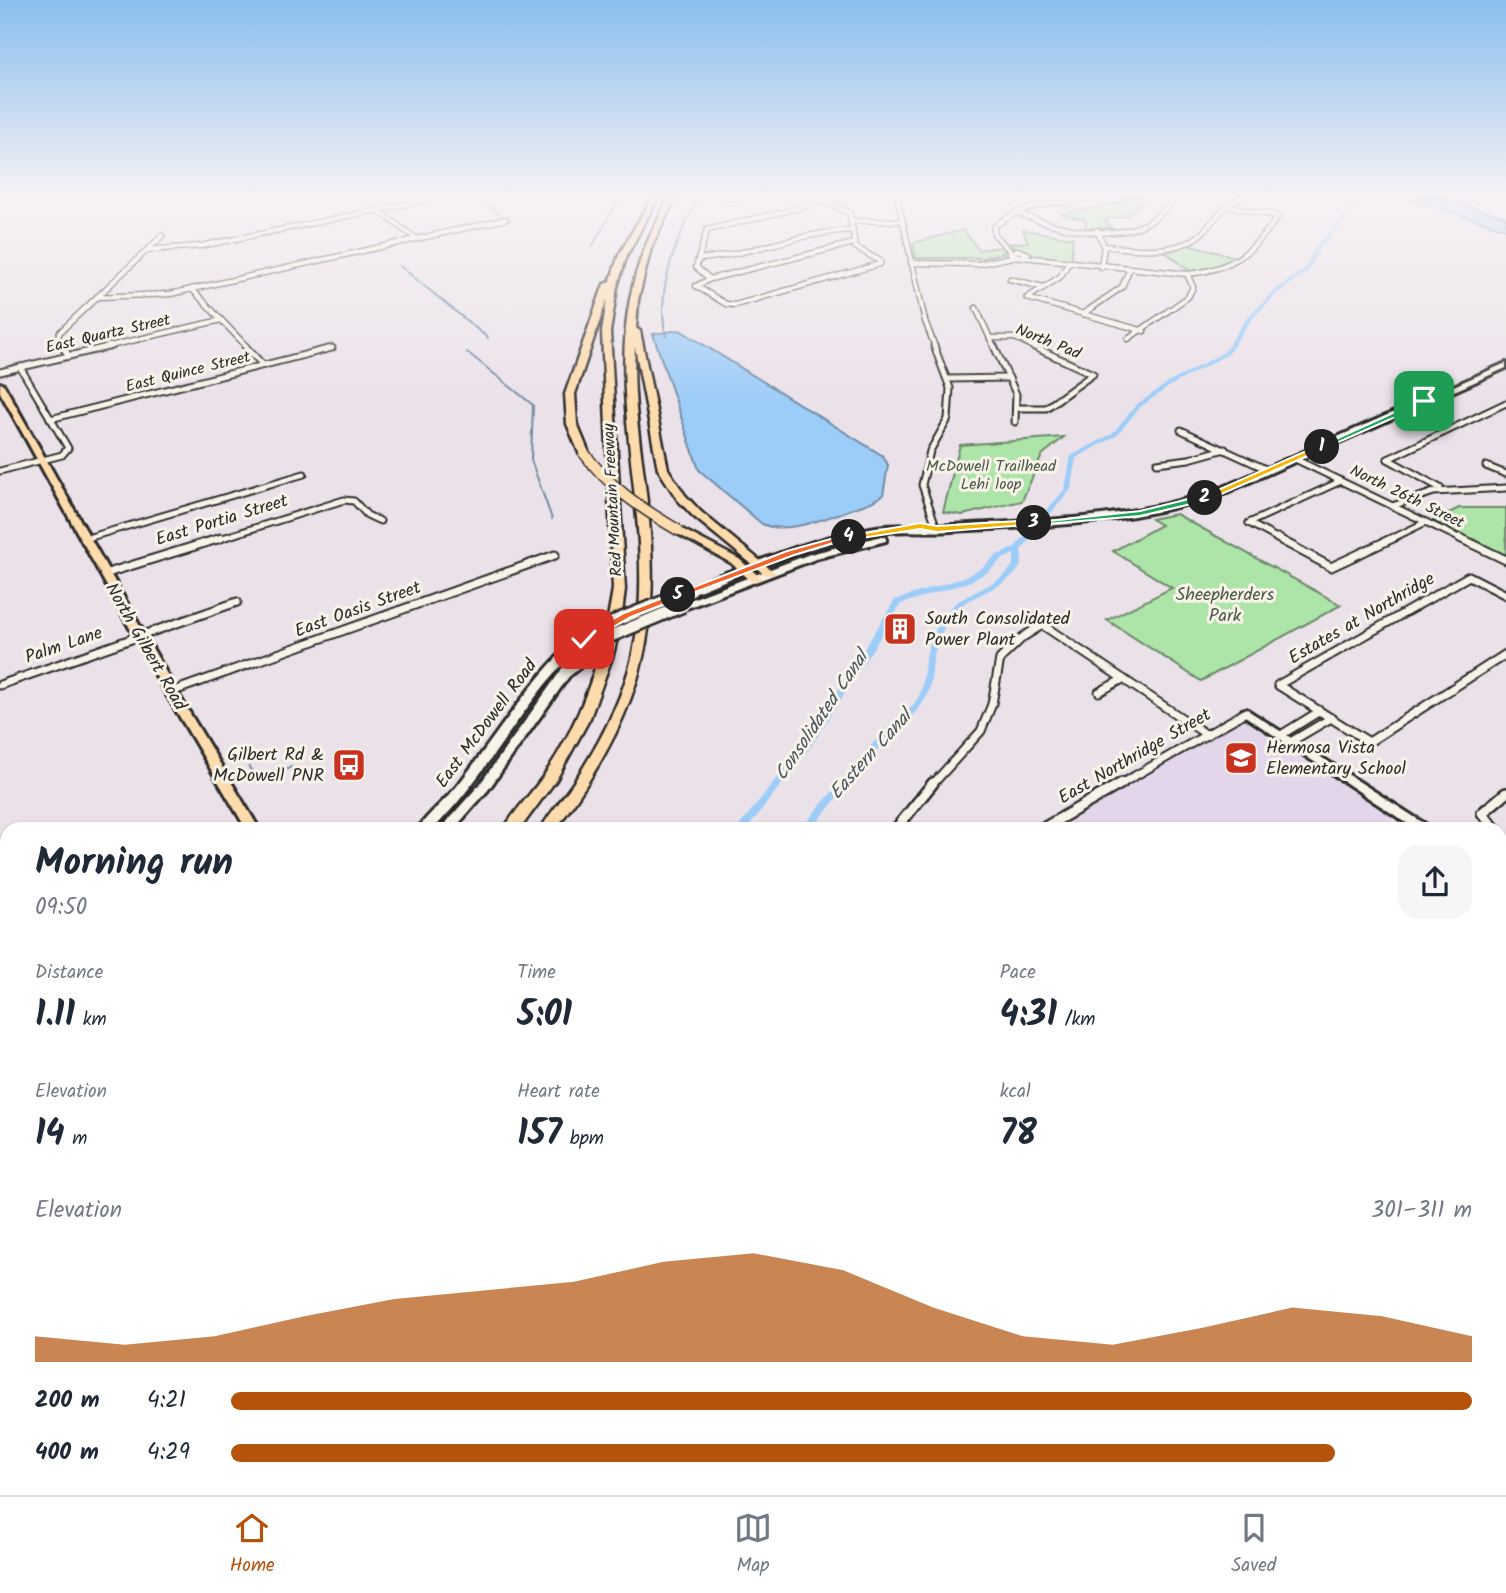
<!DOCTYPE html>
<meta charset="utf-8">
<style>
:root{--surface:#fff;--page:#f6f6f7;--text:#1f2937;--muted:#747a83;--line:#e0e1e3;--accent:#b45309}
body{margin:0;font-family:Kalam,sans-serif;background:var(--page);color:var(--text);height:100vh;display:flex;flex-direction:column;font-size:26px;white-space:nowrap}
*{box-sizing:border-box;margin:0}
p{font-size:23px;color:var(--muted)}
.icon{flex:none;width:38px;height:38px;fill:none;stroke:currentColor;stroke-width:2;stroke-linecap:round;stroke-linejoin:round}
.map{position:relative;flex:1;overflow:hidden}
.details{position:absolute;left:0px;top:822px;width:1507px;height:674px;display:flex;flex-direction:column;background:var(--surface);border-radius:21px 21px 0 0;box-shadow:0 2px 5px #0004}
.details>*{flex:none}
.pin{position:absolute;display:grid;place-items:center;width:60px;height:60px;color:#fff;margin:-30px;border-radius:14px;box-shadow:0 4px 10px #0006}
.km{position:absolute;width:35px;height:35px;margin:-18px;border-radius:50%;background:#222;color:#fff;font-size:19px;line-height:35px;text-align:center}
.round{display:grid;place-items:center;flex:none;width:74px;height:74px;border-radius:21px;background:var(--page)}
.headline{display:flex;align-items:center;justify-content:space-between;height:119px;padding:0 35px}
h1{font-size:38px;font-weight:600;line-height:52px}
.figures{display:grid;grid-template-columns:repeat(3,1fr);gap:10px;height:119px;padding:7px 35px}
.figures div{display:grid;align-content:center}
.figures b{font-size:35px;font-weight:600}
.figures small{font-size:19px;font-weight:400}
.figures p{font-size:19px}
.chart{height:196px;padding:14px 35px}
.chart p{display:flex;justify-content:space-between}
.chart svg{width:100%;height:126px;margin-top:7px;fill:var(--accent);opacity:.7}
ul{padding:0 35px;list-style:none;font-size:23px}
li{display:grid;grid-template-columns:112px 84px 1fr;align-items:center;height:52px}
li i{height:18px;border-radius:9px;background:var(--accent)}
.tabs{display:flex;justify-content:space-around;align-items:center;height:98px;border-top:2px solid var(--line);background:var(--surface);font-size:19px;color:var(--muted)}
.tabs a{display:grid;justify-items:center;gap:4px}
.tabs .active{color:var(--accent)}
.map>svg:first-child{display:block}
.built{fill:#e3d6ea}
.green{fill:#ade5a9;stroke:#6c886a;stroke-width:2}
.water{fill:#9cccf8;stroke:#6f8ca6;stroke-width:2}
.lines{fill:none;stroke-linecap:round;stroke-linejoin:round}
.stream-far2{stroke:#6f8ca6;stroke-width:2}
.stream-far1{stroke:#6f8ca6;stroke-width:2.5}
.stream{stroke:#6f8ca6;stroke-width:3.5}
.canal{fill:#9cccf8;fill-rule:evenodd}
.minor-far4-casing{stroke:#2b2b2b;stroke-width:7}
.minor-far3-casing{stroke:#2b2b2b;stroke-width:9}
.minor-far2-casing{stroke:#2b2b2b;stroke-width:11}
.minor-far1-casing{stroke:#2b2b2b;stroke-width:14}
.minor-casing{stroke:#2b2b2b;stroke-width:17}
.tertiary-casing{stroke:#2b2b2b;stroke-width:6}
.secondary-casing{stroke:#2b2b2b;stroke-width:6}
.primary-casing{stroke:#2b2b2b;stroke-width:6}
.motorway-casing{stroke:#2b2b2b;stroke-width:5}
.minor-far4{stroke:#f7f3e8;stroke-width:4.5}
.minor-far3{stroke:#f7f3e8;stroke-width:5}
.minor-far2{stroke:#f7f3e8;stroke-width:7}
.minor-far1{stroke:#f7f3e8;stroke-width:9}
.minor{stroke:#f7f3e8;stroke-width:11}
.tertiary{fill:#f7f3e8;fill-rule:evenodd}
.secondary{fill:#f7f3e8;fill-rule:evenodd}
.primary{fill:#fedbac;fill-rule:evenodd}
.motorway{fill:#fedbac;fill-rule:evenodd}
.secondary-bridge-casing{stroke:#2b2b2b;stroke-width:16;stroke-linecap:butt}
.motorway-bridge-casing{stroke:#2b2b2b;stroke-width:13;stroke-linecap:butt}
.secondary-bridge{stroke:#f7f3e8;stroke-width:11}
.motorway-bridge{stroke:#fedbac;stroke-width:10}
.split-1{fill:#22a559;stroke:#fff;stroke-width:2}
.split-2{fill:#f5b400;stroke:#fff;stroke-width:2}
.split-3{fill:#22a559;stroke:#fff;stroke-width:2}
.split-4{fill:#f5b400;stroke:#fff;stroke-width:2}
.split-5{fill:#f0652b;stroke:#fff;stroke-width:2}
.split-6{fill:#f0652b;stroke:#fff;stroke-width:2}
.labels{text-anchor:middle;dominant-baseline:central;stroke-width:6;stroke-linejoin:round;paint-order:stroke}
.far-street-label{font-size:16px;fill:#2b2b2b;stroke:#f7f3e8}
.far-park-label{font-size:16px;fill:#4c5a4a;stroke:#f7f3e8}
.street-label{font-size:18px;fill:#2b2b2b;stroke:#f7f3e8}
.park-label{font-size:18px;fill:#4c5a4a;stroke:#f7f3e8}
.poi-label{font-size:18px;fill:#2b2b2b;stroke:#f7f3e8;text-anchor:start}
.water-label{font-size:19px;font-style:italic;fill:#47535e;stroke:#f7f3e8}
</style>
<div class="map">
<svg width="1506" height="1495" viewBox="0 0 1506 1495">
<rect width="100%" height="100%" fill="#ebe2e9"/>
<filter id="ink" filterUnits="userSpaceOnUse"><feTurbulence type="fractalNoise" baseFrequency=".0143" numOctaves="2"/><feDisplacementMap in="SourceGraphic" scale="14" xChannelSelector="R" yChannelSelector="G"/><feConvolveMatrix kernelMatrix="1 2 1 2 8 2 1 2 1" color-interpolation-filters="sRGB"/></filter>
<g filter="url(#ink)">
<!-- built -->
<path class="built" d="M1246,712L1400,811L1373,829L1040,830Z"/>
<!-- green -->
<g class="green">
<path d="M1113,196L1146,197L1128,215L1104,220L1112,228H1086L1085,220L1061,214L1072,212L1061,205L1068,203L1079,211L1126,201Z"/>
<path d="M963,230L979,250L1001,247L1007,252L983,258H916L913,243Z"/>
<path d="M1023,230L1073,238L1071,262L1038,257L1007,244L1028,242Z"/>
<path d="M1188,244L1239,258L1222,268L1191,272L1162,249Z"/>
<path d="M1064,437L1042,455L1022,501L962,515L943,512L960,445Z"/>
<path d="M1459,508H1506V556L1433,521Z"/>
<path d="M1176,514L1341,605L1201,681L1107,620L1172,588L1113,551L1161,525L1151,519Z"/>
</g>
<!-- water -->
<g class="water">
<path d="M1423,196H1436L1506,217V229L1410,200Z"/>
<path d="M680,330L883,456L888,465L883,495L871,502C844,511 789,537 762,524L699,470L653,334Z"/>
</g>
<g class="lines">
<!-- stream-far2 -->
<g class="stream-far2">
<path d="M473,196L510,221"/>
<path d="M617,203L623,196"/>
<path d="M592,247L616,204"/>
<path d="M400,266L488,338"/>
<path d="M666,336C655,289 677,237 699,196"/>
<path d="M467,352L533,405L531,460L552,519"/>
</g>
<!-- stream-far1 -->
<g class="stream-far1">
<path d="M249,767L257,781L291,767"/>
<path d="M0,1076L7,1073"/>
</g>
<!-- stream -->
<path class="stream" d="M0,1350L7,1346"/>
<!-- canal -->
<g class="canal">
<path d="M1361,196H1365L1320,248L1308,271L1277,294L1250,321L1228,354L1170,386L1140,407L1116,436L1076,458L1071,489L1021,550C1021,551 1022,560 1022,561C1019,584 970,594 955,611C944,624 936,644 933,660C931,674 932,688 924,701C915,716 898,726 887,739C860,768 836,799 811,830H801C809,818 819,807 828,797C846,775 864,753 883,732C894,720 910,712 918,698C924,687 923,674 925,662C928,644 937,623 949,609C964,591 1019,581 1014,554L1001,560L988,572L971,581L901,604L811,746L746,830H736L805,742L895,600L965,577L982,568L995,556L1014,548L1065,489L1071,456L1112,434L1136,405L1166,384L1224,352L1246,319L1273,292L1304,269L1316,246Z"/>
<path d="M7,1421V1436L0,1439V1424Z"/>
<path d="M470,1489H484L483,1495H469Z"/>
</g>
<defs>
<g id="minor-far4">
<path d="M815,196L850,213L855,247L880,261V264L735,305L726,304L696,286L710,279L854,243"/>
<path d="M897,196L925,321L935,347"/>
<path d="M727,198L747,196"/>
<path d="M377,210L417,239"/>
<path d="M1017,213C1060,229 1125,248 1162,212C1168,207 1173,201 1173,196"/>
<path d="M852,221H903"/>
<path d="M1097,230L1104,246L1101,267"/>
<path d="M1104,246C1136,249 1178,256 1203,232C1216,218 1225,204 1243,196"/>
<path d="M147,250L201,246L436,198"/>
<path d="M1018,250L1028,254L1020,257L1010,253Z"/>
<path d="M1010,251L994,234V227C1022,202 1064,203 1100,196"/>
<path d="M1023,257L1187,274"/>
<path d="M698,259C751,255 800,232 853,230"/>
<path d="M911,263L978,264L1017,256"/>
<path d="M710,279L696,267L707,230L849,196"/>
<path d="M1010,279L1043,287"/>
<path d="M192,289L247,347"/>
<path d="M97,297L170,294L506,219"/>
<path d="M1027,298L1144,331"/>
<path d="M1027,298L1060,277L1068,264"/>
<path d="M976,308L994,347"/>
<path d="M1083,314L1122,287L1129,270"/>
<path d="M990,338H1015L1035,347"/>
<path d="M1128,339L1188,297L1193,287L1187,274C1231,270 1254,252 1278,216L1226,206"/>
<path d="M63,347L57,338L60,332L162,236"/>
<path d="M105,347L221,320"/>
</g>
<g id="minor-far3">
<path d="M62,346L69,356"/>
<path d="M245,346L263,365"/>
<path d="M934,346L950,388L948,419L930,451L922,485L937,529"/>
<path d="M994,346L1016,394L1015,422"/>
<path d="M0,372L112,346"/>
<path d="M947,379L1009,378"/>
<path d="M1017,408H1046L1093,374L1032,346"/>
<path d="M50,419L332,348"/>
<path d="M1181,430L1268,470"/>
<path d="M1295,459L1463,540"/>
<path d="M1388,459L1506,403"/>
<path d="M1388,459L1440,488"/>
<path d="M1157,463L1189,459L1225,449"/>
<path d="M1486,466L1506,474"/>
<path d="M0,471L62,455L68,448L20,367"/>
<path d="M1392,506L1434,492L1506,488"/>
<path d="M1249,523L1280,540"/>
<path d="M1249,523L1341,481"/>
<path d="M84,539L304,474"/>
<path d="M216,540L344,500L354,501L367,515L380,521"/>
<path d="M1389,540L1426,522"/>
</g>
<g id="minor-far2">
<path d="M1277,538L1331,567L1393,538"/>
<path d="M1460,538L1506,560"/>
<path d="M84,539L88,538"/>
<path d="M104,574L221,538"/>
<path d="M1506,595L1469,576L1278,685L1369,742L1506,654"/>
<path d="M1032,618L1207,735"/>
<path d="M0,685L237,602"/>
<path d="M171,692L555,555"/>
<path d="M1099,692L1123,679"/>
<path d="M1281,735L1320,711"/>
<path d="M1292,741L1331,718"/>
<path d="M932,785L981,731L992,704L1000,659L1023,637L1042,625"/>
<path d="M1119,785L1246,712"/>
</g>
<g id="minor-far1">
<path d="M895,830L933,783"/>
<path d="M1040,830L1122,783"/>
<path d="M1496,830L1482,813L1506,793"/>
<path d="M1500,1066H1506"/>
</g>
<g id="minor">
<path d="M1500,1129L1506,1145"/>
<path d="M1500,1415L1506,1421"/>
<path d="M776,1489V1495"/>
<path d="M149,1495L156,1489"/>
<path d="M595,1495L596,1489"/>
<path d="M877,1495L887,1489"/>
<path d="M1207,1495L1212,1489"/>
</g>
<g id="tertiary">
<path d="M1246,709L1430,827L1431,830H1417L1242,714L1241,712L1242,710Z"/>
<path d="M1500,874L1506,876V886L1500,884Z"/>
<path d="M7,1034V1047L0,1050V1037Z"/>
</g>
<g id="secondary">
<path d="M1506,363V368L1225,493C1132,525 1048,526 951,531C926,533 901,529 876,533C813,543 753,570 694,593H686L685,591C698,581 732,571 748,565C790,549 832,534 876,527C901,523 926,527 951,525C1045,520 1128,520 1219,489Z"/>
<path d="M882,536L886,537V541L818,558L687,608L683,609L678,606L679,604L810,554Z"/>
<path d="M569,648L575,651L573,653C520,707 486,777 432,830H417C429,812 448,799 461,781C496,736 525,689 565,649Z"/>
<path d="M566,668L572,672L488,790L453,830H439L480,784L562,669Z"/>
</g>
<g id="primary">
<path d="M0,383L4,385L177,692L260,830H247L165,692L0,392Z"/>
<path d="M367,1489H387L386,1495H366Z"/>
<path d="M397,1489H417L415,1495H395Z"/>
</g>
<g id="motorway">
<path d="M653,196H659L627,255L617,287L610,332L625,589L621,622L613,655L590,718L556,780L519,830H503C515,810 532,793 545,774C583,718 603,655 613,589L602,332L607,299L575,394L577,424L589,453L588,455L579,453L567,424L565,394L604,284L610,282L619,255Z"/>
<path d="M670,196H676L651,248L638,300L636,328L640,331L668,469L685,495L701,512L775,573L773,575H765L693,516L677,499L658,469L635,347C631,401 643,458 648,511C663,646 634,722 555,830H540C550,813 563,798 574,782C600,743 623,699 633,653C658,536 608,414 630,299C637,261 652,230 670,196Z"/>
<path d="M678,527L739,559L761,578L759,581H751L731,563L674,532L672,530Z"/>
<path d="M7,1179V1198L0,1200V1182Z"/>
<path d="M7,1220V1240L0,1243V1223Z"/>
<path d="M7,1283V1305L0,1308V1285Z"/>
</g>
</defs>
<!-- minor-far4 casing -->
<use href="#minor-far4" class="minor-far4-casing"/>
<!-- minor-far3 casing -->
<use href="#minor-far3" class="minor-far3-casing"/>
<!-- minor-far2 casing -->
<use href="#minor-far2" class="minor-far2-casing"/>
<!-- minor-far1 casing -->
<use href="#minor-far1" class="minor-far1-casing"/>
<!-- minor casing -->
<use href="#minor" class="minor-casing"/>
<!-- tertiary casing -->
<use href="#tertiary" class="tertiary-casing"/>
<!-- secondary casing -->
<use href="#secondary" class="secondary-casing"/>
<!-- primary casing -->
<use href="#primary" class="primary-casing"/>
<!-- motorway casing -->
<use href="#motorway" class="motorway-casing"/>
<!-- minor-far4 -->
<use href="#minor-far4" class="minor-far4"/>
<!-- minor-far3 -->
<use href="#minor-far3" class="minor-far3"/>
<!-- minor-far2 -->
<use href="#minor-far2" class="minor-far2"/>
<!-- minor-far1 -->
<use href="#minor-far1" class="minor-far1"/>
<!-- minor -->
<use href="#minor" class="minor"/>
<!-- tertiary -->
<use href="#tertiary" class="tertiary"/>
<!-- secondary -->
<use href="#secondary" class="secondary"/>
<!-- primary -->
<use href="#primary" class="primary"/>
<!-- motorway -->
<use href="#motorway" class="motorway"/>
<defs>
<g id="secondary-bridge">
<path d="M569,651L617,620L690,591"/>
<path d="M566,672L611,636L683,606"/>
</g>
<path id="motorway-bridge" d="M584,453C609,487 642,509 678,530"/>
</defs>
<!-- secondary-bridge casing -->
<use href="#secondary-bridge" class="secondary-bridge-casing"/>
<!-- motorway-bridge casing -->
<use href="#motorway-bridge" class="motorway-bridge-casing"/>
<!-- secondary-bridge -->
<use href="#secondary-bridge" class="secondary-bridge"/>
<!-- motorway-bridge -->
<use href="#motorway-bridge" class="motorway-bridge"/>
</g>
</g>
<!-- sky -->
<linearGradient id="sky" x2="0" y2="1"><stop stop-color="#89beee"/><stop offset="0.48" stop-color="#f6f2f5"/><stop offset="1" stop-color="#f6f2f5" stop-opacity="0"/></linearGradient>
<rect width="1506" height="405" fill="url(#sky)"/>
<!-- split-1 -->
<path class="split-1" d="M1424,399L1427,403L1325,448L1318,447Z"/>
<!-- split-2 -->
<path class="split-2" d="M1322,444L1325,448L1208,500L1200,498Z"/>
<!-- split-3 -->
<path class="split-3" d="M1205,495L1208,500L1140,516L1034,525L1030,523L1140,511Z"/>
<!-- split-4 -->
<path class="split-4" d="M1034,520L1037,524L937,532L920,529L849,540L844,537L920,523L937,526Z"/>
<!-- split-5 -->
<path class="split-5" d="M845,535L853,537L794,555L682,597L673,595L787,551Z"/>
<!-- split-6 -->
<path class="split-6" d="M678,592L682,597L631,617L587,642L579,639L624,613Z"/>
<!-- icons -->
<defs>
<symbol id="building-square" viewBox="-11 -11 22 22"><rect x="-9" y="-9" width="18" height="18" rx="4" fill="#c8321e" stroke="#f7f3e8"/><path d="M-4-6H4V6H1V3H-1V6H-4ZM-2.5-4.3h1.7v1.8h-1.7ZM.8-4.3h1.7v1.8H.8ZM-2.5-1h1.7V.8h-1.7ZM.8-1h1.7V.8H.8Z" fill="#fff"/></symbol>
<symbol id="school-square" viewBox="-11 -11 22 22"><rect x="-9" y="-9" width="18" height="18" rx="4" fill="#c8321e" stroke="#f7f3e8"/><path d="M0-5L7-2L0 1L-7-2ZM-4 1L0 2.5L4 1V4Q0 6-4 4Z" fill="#fff"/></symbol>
<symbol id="bus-square" viewBox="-11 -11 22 22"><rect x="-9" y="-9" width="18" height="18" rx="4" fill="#c8321e" stroke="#f7f3e8"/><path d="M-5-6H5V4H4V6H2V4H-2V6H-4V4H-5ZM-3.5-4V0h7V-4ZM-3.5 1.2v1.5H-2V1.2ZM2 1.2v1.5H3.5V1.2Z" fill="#fff"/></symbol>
</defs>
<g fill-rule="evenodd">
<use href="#building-square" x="881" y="610" width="38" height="38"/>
<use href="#school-square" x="1222" y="739" width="38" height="38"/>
<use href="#bus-square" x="330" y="746" width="38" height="38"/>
</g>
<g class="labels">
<!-- far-street labels -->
<g class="far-street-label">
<text transform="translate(108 334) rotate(-13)">East Quartz Street</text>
<text transform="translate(1048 342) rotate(22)">North Pad</text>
<text transform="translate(188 372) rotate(-14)">East Quince Street</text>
<text transform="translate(1407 497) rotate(26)">North 26th Street</text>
<text transform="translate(613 500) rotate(-93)">Red Mountain Freeway</text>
</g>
<!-- far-park labels -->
<g class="far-park-label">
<text x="991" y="466">McDowell Trailhead<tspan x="991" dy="18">Lehi loop</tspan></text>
</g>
<!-- street labels -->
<g class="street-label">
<text transform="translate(222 521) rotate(-17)">East Portia Street</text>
<text transform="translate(358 610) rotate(-20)">East Oasis Street</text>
<text transform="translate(1362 619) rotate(-30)">Estates at Northridge</text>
<text transform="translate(64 646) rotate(-19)">Palm Lane</text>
<text transform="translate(145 647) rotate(60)">North Gilbert Road</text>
<text transform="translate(487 724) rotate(-53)">East McDowell Road</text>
<text transform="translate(1135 757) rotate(-30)">East Northridge Street</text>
</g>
<!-- park labels -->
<g class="park-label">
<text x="1225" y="595">Sheepherders<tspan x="1225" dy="21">Park</tspan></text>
</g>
<!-- poi labels -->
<g class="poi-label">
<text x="925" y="619">South Consolidated<tspan x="925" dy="21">Power Plant</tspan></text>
<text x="1266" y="748">Hermosa Vista<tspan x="1266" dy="21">Elementary School</tspan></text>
<text x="324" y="755" text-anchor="end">Gilbert Rd &amp;<tspan x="324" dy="21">McDowell PNR</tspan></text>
</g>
<!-- water labels -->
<g class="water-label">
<text transform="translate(822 716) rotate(-56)">Consolidated Canal</text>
<text transform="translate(871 755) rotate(-48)">Eastern Canal</text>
</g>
</g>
</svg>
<div class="pin" style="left:1424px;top:401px;background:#1e9e55"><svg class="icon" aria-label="arrive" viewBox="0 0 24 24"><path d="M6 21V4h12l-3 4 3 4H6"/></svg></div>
<div class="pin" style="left:584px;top:639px;background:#d93025"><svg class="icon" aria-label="check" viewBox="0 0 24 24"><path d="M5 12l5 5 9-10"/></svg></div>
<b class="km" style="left:1322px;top:447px">1</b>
<b class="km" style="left:1205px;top:498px">2</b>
<b class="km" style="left:1034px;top:523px">3</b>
<b class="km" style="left:849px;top:537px">4</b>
<b class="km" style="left:678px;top:595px">5</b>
<section class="details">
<div class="headline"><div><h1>Morning run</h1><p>09:50</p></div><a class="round"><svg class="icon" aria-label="share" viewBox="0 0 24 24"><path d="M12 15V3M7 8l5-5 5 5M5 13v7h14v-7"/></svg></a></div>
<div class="figures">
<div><p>Distance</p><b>1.11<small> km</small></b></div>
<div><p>Time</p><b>5:01</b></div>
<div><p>Pace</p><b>4:31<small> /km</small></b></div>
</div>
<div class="figures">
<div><p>Elevation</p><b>14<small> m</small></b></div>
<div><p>Heart rate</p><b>157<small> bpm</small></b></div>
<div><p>kcal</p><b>78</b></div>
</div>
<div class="chart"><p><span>Elevation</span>301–311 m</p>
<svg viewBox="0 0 160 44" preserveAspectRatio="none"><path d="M0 44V35L10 38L20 35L30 28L40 22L50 19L60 16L70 9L80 6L90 12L100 25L110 35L120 38L130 32L140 25L150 28L160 35V44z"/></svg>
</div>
<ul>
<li><b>200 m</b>4:21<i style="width:100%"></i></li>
<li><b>400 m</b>4:29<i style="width:89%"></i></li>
</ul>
</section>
</div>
<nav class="tabs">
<a class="active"><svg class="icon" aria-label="home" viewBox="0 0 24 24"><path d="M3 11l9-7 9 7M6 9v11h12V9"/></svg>Home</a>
<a><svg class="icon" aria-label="map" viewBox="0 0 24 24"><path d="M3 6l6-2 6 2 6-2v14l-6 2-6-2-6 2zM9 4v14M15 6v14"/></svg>Map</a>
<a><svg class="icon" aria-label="saved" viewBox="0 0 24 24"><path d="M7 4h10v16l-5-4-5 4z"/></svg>Saved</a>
</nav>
